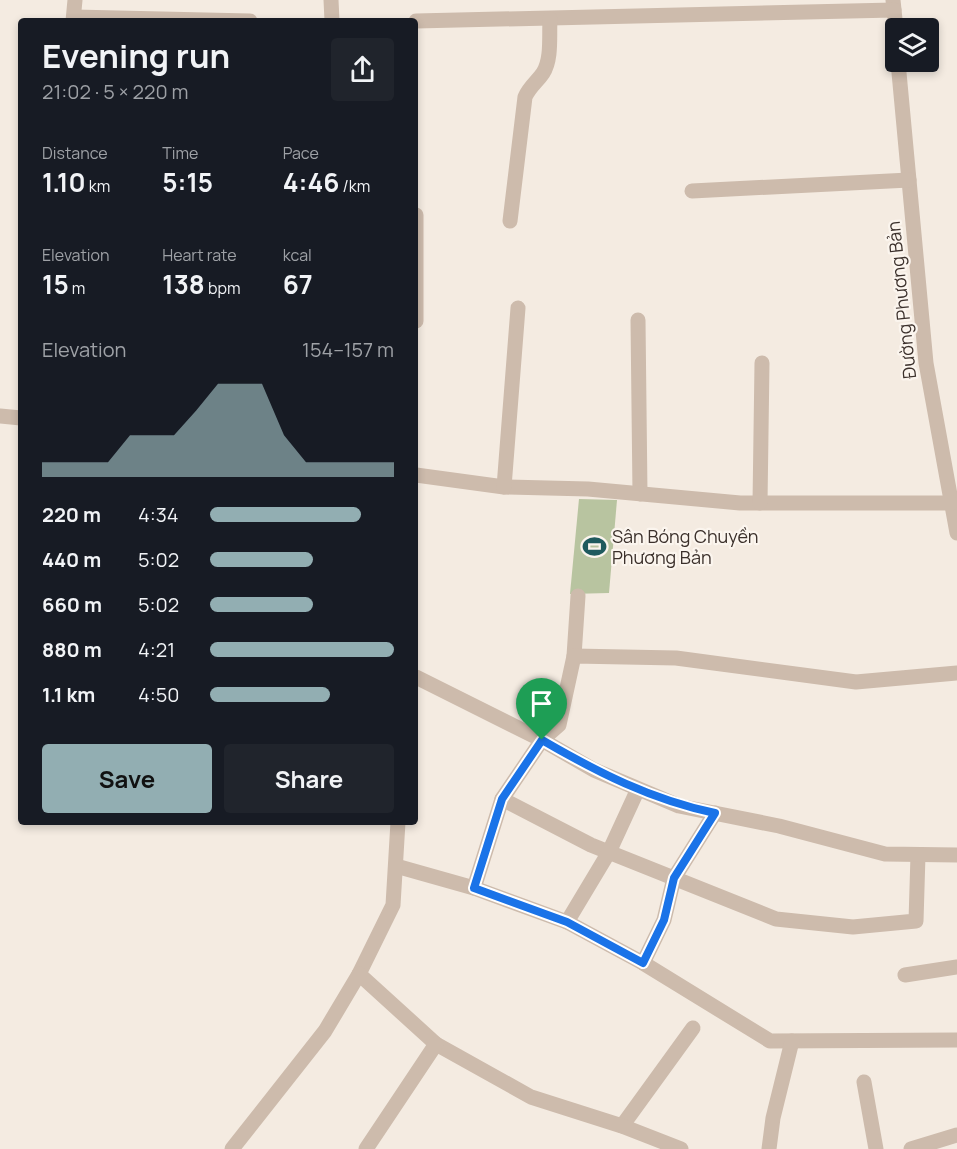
<!DOCTYPE html>
<meta charset="utf-8">
<style>
:root{--surface:#171b24;--page:#20242c;--text:#f1f3f6;--muted:#9ea1a6;--accent:#92aeb2}
body{margin:0;font-family:Manrope,sans-serif;background:var(--page);color:var(--text);height:100vh;display:flex;flex-direction:column;font-size:22px;white-space:nowrap}
*{box-sizing:border-box;margin:0}
p{font-size:20px;color:var(--muted)}
.icon{flex:none;width:33px;height:33px;fill:none;stroke:currentColor;stroke-width:2;stroke-linecap:round;stroke-linejoin:round}
.map{position:relative;flex:1;overflow:hidden}
.panel{position:absolute;left:18px;top:18px;width:400px;height:807px;display:flex;flex-direction:column;background:var(--surface);border-radius:6px;box-shadow:0 3px 9px #0003}
.panel>*{flex:none}
.controls{position:absolute;left:885px;top:18px;display:grid;gap:12px}
.controls a{display:grid;place-items:center;width:54px;height:54px;border-radius:6px;background:var(--surface);box-shadow:0 3px 9px #0003;font-size:30px}
.pin{position:absolute;display:grid;place-items:center;width:51px;height:51px;color:#fff;margin:-62px -26px;border-radius:50% 50% 50% 0;rotate:-45deg;box-shadow:0 0 6px #0007}
.pin .icon{rotate:45deg}
.round{display:grid;place-items:center;flex:none;width:63px;height:63px;border-radius:6px;background:var(--page)}
.head{display:flex;align-items:center;justify-content:space-between;height:102px;padding:0 24px}
h1{font-size:33px;font-weight:700;line-height:45px}
.metrics{display:grid;grid-template-columns:repeat(3,1fr);gap:9px;height:102px;padding:6px 24px}
.metrics div{display:grid;align-content:center}
.metrics b{font-size:26px;font-weight:700}
.metrics small{font-size:16px;font-weight:400}
.metrics p{font-size:16px}
.chart{height:168px;padding:12px 24px}
.chart p{display:flex;justify-content:space-between}
.chart svg{width:100%;height:108px;margin-top:6px;fill:var(--accent);opacity:.7}
.cta{display:flex;gap:12px;margin-top:auto;padding:12px 24px}
.cta a{flex:1;height:69px;border-radius:6px;background:var(--accent);color:#111;font-size:24px;font-weight:700;line-height:69px;text-align:center}
.cta a+a{background:var(--page);color:var(--text)}
ul{padding:0 24px;list-style:none;font-size:20px}
li{display:grid;grid-template-columns:96px 72px 1fr;align-items:center;height:45px}
li i{height:15px;border-radius:8px;background:var(--accent)}
.map>svg:first-child{display:block}
.green{fill:#b8c4a0}
.lines{fill:none;stroke-linecap:round;stroke-linejoin:round}
.minor{stroke:#cdbbac;stroke-width:15}
.route-casing{stroke:#fff;stroke-width:12}
.route{stroke:#1a73e8;stroke-width:8}
.labels{text-anchor:middle;dominant-baseline:central;stroke-width:4.5;stroke-linejoin:round;paint-order:stroke}
.street-label{font-size:18px;fill:#3b302b;stroke:#fbf5ee}
.poi-label{font-size:18px;fill:#3b302b;stroke:#fbf5ee;text-anchor:start}
</style>
<div class="map">
<svg width="957" height="1149" viewBox="0 0 957 1149">
<rect width="100%" height="100%" fill="#f4ebe1"/>
<!-- green -->
<path class="green" d="M579,499L617,500L609,593L570,594Z"/>
<g class="lines">
<!-- minor -->
<g class="minor">
<path d="M331,0L332,21"/>
<path d="M893,0L896,29"/>
<path d="M74,17L250,21"/>
<path d="M73,21L75,0"/>
<path d="M416,21L894,10"/>
<path d="M898,62L926,363L957,533"/>
<path d="M692,191L909,180"/>
<path d="M416,215V321"/>
<path d="M510,221L525,97C530,86 537,82 543,73C552,59 549,36 550,19"/>
<path d="M638,320L640,494"/>
<path d="M0,416L21,418"/>
<path d="M416,475L504,487L588,489L740,503H951"/>
<path d="M504,487L518,308"/>
<path d="M760,503L762,363"/>
<path d="M574,656L578,596"/>
<path d="M416,677L542,740L559,725L574,656L676,658L856,682L957,673"/>
<path d="M502,799L591,845L776,919L853,927L916,921L918,855"/>
<path d="M396,866L474,888L567,922L643,963L770,1041L957,1040"/>
<path d="M474,888L502,799L542,740L594,770L679,806L779,826L885,854L957,855"/>
<path d="M567,922L609,852L638,789"/>
<path d="M643,963L664,920L674,878L715,813"/>
<path d="M359,974L393,905L398,822"/>
<path d="M905,975L957,967"/>
<path d="M864,1082L876,1149"/>
<path d="M622,1126L693,1028"/>
<path d="M232,1149L325,1031L359,974L436,1044L531,1097L622,1126L681,1149"/>
<path d="M366,1149L436,1044"/>
<path d="M769,1149L773,1118L792,1041"/>
<path d="M911,1149L957,1135"/>
</g>
</g>
<g class="lines">
<defs>
<path id="route" d="M542,740C597,772 652,800 715,813L674,878L664,920L643,963L567,922L474,888L502,799Z"/>
</defs>
<!-- route casing -->
<use href="#route" class="route-casing"/>
<!-- route -->
<use href="#route" class="route"/>
</g>
<!-- icons -->
<defs>
<symbol id="stadium-bare" viewBox="-9 -9 18 18"><path d="M0-5a6.5 5 0 1 0 0 10a6.5 5 0 1 0 0-10ZM-3.5-1.8h7v3.6h-7Z" fill="#1f5a5e" stroke="#fbf5ee" stroke-width="2.5" paint-order="stroke"/></symbol>
</defs>
<g fill-rule="evenodd">
<use href="#stadium-bare" x="578" y="530" width="33" height="33"/>
</g>
<g class="labels">
<!-- street labels -->
<g class="street-label">
<text transform="translate(901 300) rotate(-96)">Đường Phương Bản</text>
</g>
<!-- poi labels -->
<g class="poi-label">
<text x="612" y="536">Sân Bóng Chuyền<tspan x="612" dy="21">Phương Bản</tspan></text>
</g>
</g>
</svg>
<div class="controls">
<a><svg class="icon" aria-label="layers" viewBox="0 0 24 24"><path d="M12 4l9 5-9 5-9-5zM3 14l9 5 9-5"/></svg></a>
</div>
<div class="pin" style="left:542px;top:740px;background:#1e9e55"><svg class="icon" aria-label="arrive" viewBox="0 0 24 24"><path d="M6 21V4h12l-3 4 3 4H6"/></svg></div>
<section class="panel">
<div class="head"><div><h1>Evening run</h1><p>21:02 · 5 × 220 m</p></div><a class="round"><svg class="icon" aria-label="share" viewBox="0 0 24 24"><path d="M12 15V3M7 8l5-5 5 5M5 13v7h14v-7"/></svg></a></div>
<div class="metrics">
<div><p>Distance</p><b>1.10<small> km</small></b></div>
<div><p>Time</p><b>5:15</b></div>
<div><p>Pace</p><b>4:46<small> /km</small></b></div>
</div>
<div class="metrics">
<div><p>Elevation</p><b>15<small> m</small></b></div>
<div><p>Heart rate</p><b>138<small> bpm</small></b></div>
<div><p>kcal</p><b>67</b></div>
</div>
<div class="chart"><p><span>Elevation</span>154–157 m</p>
<svg viewBox="0 0 160 44" preserveAspectRatio="none"><path d="M0 44V38L10 38L20 38L30 38L40 27L50 27L60 27L70 17L80 6L90 6L100 6L110 27L120 38L130 38L140 38L150 38L160 38V44z"/></svg>
</div>
<ul>
<li><b>220 m</b>4:34<i style="width:82%"></i></li>
<li><b>440 m</b>5:02<i style="width:56%"></i></li>
<li><b>660 m</b>5:02<i style="width:56%"></i></li>
<li><b>880 m</b>4:21<i style="width:100%"></i></li>
<li><b>1.1 km</b>4:50<i style="width:65%"></i></li>
</ul>
<div class="cta"><a>Save</a><a>Share</a></div>
</section>
</div>
